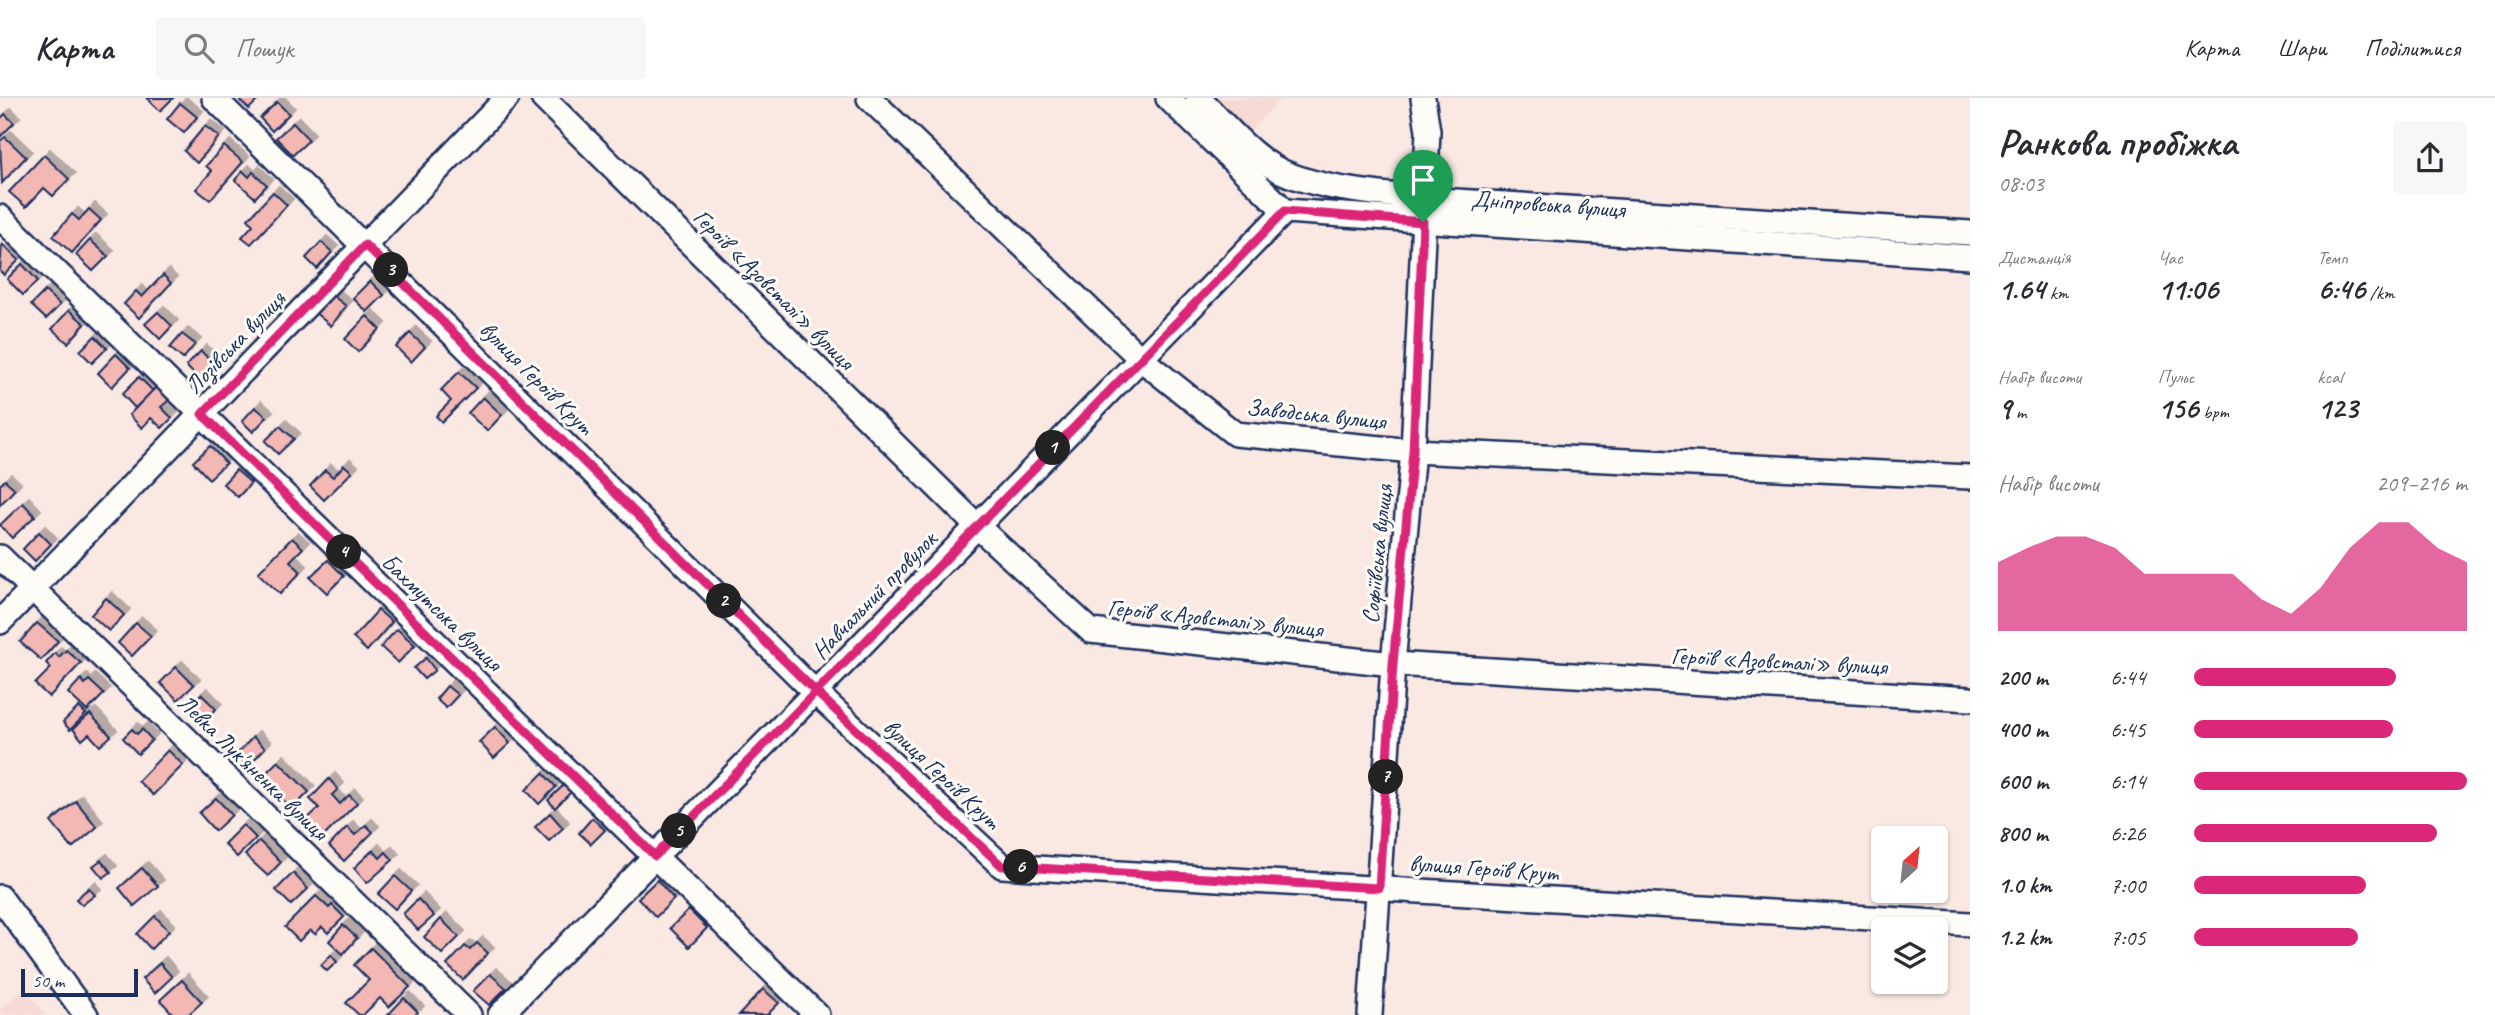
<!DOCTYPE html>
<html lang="uk">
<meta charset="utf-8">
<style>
:root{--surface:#fff;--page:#f7f7f7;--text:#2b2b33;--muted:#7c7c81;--line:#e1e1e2;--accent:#db2777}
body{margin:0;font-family:Caveat,sans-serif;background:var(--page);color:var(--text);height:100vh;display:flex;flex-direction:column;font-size:26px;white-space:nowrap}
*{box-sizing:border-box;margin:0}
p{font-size:23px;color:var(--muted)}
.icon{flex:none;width:38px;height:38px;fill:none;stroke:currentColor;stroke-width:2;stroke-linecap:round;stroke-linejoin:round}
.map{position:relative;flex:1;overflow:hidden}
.side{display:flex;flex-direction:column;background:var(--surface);width:525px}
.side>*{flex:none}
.needle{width:46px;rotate:27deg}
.tools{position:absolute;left:1871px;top:728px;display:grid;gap:14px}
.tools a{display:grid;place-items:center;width:77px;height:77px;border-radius:7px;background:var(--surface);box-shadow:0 2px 5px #0004;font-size:35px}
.scale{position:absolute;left:21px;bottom:18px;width:117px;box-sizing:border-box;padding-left:7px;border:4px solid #1b2f5e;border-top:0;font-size:19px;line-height:24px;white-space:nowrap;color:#1b2f5e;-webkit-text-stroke:5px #fdfcf7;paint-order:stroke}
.pin{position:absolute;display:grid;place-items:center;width:60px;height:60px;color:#fff;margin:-72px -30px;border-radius:50% 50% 50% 0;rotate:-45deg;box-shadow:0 0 7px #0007}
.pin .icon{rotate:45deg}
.km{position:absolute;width:35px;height:35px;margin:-18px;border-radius:50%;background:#222;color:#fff;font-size:19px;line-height:35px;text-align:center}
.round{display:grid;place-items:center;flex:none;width:74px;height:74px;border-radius:7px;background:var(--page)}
.overview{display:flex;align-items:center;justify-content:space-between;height:119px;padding:0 28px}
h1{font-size:38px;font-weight:700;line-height:52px}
.figures{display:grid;grid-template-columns:repeat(3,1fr);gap:10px;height:119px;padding:7px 28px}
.figures div{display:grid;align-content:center}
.figures b{font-size:30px;font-weight:700}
.figures small{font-size:19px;font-weight:400}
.figures p{font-size:19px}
.chart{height:196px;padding:14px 28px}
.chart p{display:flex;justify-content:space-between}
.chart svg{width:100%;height:126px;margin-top:7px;fill:var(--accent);opacity:.7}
ul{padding:0 28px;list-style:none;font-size:23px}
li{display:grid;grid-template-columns:112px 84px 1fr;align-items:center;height:52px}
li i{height:18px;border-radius:9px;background:var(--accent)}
header{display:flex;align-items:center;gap:42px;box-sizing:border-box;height:98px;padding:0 35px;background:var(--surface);border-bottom:2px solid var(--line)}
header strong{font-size:33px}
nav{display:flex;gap:38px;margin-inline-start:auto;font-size:24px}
.search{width:490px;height:63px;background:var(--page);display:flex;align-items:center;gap:18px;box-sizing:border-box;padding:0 24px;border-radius:7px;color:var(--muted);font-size:26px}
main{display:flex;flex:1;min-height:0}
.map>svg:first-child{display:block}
.built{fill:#f8dad5}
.building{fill:#f4b8b4;stroke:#1b2f5e;stroke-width:2;filter:url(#shadow)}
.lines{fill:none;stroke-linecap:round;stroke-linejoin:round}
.minor-casing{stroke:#1b2f5e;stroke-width:28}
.minor{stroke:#fdfcf7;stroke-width:23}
.route-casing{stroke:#fff;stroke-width:14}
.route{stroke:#db2777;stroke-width:9}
.labels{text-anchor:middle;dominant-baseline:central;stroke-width:6;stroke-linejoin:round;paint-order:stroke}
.street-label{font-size:24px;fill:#1b2f5e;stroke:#fdfcf7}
</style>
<header>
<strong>Карта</strong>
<div class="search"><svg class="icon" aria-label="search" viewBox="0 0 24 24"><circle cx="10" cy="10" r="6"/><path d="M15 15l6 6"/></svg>Пошук</div>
<nav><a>Карта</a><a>Шари</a><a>Поділитися</a></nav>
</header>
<main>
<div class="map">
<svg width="1970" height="917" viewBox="0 0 1970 917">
<defs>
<filter id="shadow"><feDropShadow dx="6" dy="-6" stdDeviation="0" flood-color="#0004"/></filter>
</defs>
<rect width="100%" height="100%" fill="#fae8e3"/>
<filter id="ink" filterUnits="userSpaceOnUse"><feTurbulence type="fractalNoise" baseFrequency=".0143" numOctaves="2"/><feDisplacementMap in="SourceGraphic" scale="14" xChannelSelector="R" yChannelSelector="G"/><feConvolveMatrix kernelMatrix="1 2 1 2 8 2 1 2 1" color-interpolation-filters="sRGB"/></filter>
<g filter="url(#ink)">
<!-- built -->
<g class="built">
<path d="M1201,0H1282L1242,41Z"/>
<path d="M26,891L45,917H0V910Z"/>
</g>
<!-- building -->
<g class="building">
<path d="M147,0H173L160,13Z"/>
<path d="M243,0H260L249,11L240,3Z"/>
<path d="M277,4L289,16L272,33L260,20Z"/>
<path d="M180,5L197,19L184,35L167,21Z"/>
<path d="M5,16L14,25L0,39V21Z"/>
<path d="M293,25L309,42L293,57L276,40Z"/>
<path d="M205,28L219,39L197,65L184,53Z"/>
<path d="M5,39L26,59L2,85L0,43Z"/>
<path d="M224,48L243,64L210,102L196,91L212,73L206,68Z"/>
<path d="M44,57L69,81L53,98L44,90L26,109L9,94Z"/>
<path d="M243,73L249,79L253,74L267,87L255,100L235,82Z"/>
<path d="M273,94L287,107L251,146L242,139L253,127L248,121Z"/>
<path d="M89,111L101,122L72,155L53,138L72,116L79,122Z"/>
<path d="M90,142L108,158L93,173L76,157Z"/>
<path d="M321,144L332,154L317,171L306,160Z"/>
<path d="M2,146L19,162L4,177L0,173Z"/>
<path d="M22,166L38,183L23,197L7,181Z"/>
<path d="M163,177L171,185L139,220L124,206L136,193L142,199Z"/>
<path d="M370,183L384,197L367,214L353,200Z"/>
<path d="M45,193L60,207L46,221L31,207Z"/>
<path d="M328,194L346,208L331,228L313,213Z"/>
<path d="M69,212L85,226L68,245L52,231Z"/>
<path d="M158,214L172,228L160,241L145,226Z"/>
<path d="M367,218L380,231L358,254L345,241Z"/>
<path d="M410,235L425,249L411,264L396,249Z"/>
<path d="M182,236L195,246L183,261L170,250Z"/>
<path d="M95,238L107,250L92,265L80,253Z"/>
<path d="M201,253L217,269L202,284L186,268Z"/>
<path d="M116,256L130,270L112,289L98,275Z"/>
<path d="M459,274L476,290L442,324L436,318L451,303L441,292Z"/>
<path d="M139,279L153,293L135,310L122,296Z"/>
<path d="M156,289L169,302L161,309L172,320L162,330L151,320L142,330L129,317Z"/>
<path d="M483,299L502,317L487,333L468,315Z"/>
<path d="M255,309L267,319L253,334L242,323Z"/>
<path d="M280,328L294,341L278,356L265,343Z"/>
<path d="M210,348L226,365L209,381L193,364Z"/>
<path d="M344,367L352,374L324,402L310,388L325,372L333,379Z"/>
<path d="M236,372L251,385L238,399L223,386Z"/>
<path d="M5,382L15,391L0,407V387Z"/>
<path d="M23,405L35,418L12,440L0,427Z"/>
<path d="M39,434L51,446L35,463L23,451Z"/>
<path d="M292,440L303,450L290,463L301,474L280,496L258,475Z"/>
<path d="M328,462L344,478L327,495L310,479Z"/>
<path d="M106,500L124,517L109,533L91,517Z"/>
<path d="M378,512L392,524L367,553L353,540Z"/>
<path d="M37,525L58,543L41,562L20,544Z"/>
<path d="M136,525L151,538L132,558L118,545Z"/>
<path d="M397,531L415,547L398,565L381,549Z"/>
<path d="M66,552L81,565L49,599L35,586L51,570L46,565L55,555L59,559Z"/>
<path d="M426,560L435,572L424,581L414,570Z"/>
<path d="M176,569L194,587L178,602L160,585Z"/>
<path d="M81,581L85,586L89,582L104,596L87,613L68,595Z"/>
<path d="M447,588L458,597L446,610L436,601Z"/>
<path d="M201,596L216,611L203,625L188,609Z"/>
<path d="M79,609L86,616L70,632L63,624Z"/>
<path d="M90,616L111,638L100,648L89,636L82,642L73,631Z"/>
<path d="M495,629L510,645L494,660L479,644Z"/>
<path d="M132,631L137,636L142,631L152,642L138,656L123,640Z"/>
<path d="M253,639L265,650L248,668L236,657Z"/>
<path d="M168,652L183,667L153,697L138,683Z"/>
<path d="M278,663L309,694L292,711L261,680Z"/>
<path d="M543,675L556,689L539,706L526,692Z"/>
<path d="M329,681L338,691L332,697L340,706L349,697L357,705L320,742L303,725L319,710L310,701Z"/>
<path d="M564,687L571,694L555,710L548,702Z"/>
<path d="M216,700L232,717L215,733L199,715Z"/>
<path d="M76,703L97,729L72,750L51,724Z"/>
<path d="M550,715L563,730L549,743L535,729Z"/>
<path d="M592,720L605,732L591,746L579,735Z"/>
<path d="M243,727L256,740L237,759L224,746Z"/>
<path d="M366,727L373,734L344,763L329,748L347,729L355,737Z"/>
<path d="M259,743L281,764L268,778L245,757Z"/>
<path d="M373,752L380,760L386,754L393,762L367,785L354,770Z"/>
<path d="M101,762L111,774L103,780L93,768Z"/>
<path d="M142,770L158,788L134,808L119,790Z"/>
<path d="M293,775L308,791L291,807L276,792Z"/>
<path d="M395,778L411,793L395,811L378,796Z"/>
<path d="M657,782L674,801L656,819L638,800Z"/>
<path d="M89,790L95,797L82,807L76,801Z"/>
<path d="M316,798L329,810L332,807L344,819L328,835L322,829L315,836L310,832L299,843L285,829Z"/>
<path d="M418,801L434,818L418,832L403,816Z"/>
<path d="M689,812L707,830L689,849L670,830Z"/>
<path d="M155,818L169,833L151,851L137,836Z"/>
<path d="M441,821L459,839L442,856L424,839Z"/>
<path d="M343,827L357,840L343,856L329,843Z"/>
<path d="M477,845L488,855L463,882L447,867L465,848L470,852Z"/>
<path d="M371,850L410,889L389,909L380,900L363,917H359L346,905L369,882L354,867Z"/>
<path d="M331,857L337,864L327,873L321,867Z"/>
<path d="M160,865L172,879L155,895L142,881Z"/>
<path d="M490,876L506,890L489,907L473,893Z"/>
<path d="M182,882L202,904L188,917H174L160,902Z"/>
<path d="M763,891L779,905L767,917H739Z"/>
<path d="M404,900L418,914L415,917H388Z"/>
</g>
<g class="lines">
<defs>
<g id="minor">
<path d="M214,0L815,594L1002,768L1970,826"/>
<path d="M543,0L977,428L1091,533L1393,566L1970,601"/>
<path d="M869,0L1141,261L1235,336L1413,353L1970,379"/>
<path d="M1168,0L1285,113L1970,159"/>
<path d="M1198,0C1225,26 1254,64 1290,77C1331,93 1380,95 1424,101L1970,135"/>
<path d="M0,119L817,917"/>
<path d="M0,459L469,917"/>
<path d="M0,524L507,0"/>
<path d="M0,799L86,917"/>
<path d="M500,917L1285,113"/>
<path d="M1370,917L1393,566L1413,353L1428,33L1423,0"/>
</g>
</defs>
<!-- minor casing -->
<use href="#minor" class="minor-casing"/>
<!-- minor -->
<use href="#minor" class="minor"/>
</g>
</g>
<g class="lines" filter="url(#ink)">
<defs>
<path id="route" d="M1423,124L1285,113L816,594L365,147L202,316L655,758L816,594L1002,768L1379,790L1393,566L1413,353L1423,124"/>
</defs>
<!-- route casing -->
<use href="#route" class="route-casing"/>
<!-- route -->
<use href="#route" class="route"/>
</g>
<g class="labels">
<!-- street labels -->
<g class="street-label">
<text transform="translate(1548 106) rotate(4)">Дніпровська вулиця</text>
<text transform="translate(774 191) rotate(45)">Героїв «Азовсталі» вулиця</text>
<text transform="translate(235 244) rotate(-46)">Лозівська вулиця</text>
<text transform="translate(537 280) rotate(45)">вулиця Героїв Крут</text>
<text transform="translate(1316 316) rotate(6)">Заводська вулиця</text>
<text transform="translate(1377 456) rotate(-84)">Софіївська вулиця</text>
<text transform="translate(874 497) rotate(-46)">Навчальний провулок</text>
<text transform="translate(442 514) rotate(44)">Бахмутська вулиця</text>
<text transform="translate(1215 520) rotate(6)">Героїв «Азовсталі» вулиця</text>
<text transform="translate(1779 563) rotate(3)">Героїв «Азовсталі» вулиця</text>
<text transform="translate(253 669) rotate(44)">Левка Лук'яненка вулиця</text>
<text transform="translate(942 676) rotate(43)">вулиця Героїв Крут</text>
<text transform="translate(1484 770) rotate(4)">вулиця Героїв Крут</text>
</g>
</g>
</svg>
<div class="tools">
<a><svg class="needle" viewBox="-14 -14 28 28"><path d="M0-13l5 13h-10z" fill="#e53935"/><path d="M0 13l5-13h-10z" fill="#7c7c81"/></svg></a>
<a><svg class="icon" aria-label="layers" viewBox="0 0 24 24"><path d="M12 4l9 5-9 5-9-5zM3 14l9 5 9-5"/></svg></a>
</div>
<div class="scale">50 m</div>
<div class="pin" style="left:1423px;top:124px;background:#1e9e55"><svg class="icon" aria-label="arrive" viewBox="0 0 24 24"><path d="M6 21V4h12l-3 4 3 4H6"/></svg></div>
<b class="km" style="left:1053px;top:350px">1</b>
<b class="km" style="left:724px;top:503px">2</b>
<b class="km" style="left:391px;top:172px">3</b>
<b class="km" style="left:344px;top:454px">4</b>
<b class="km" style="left:679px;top:733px">5</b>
<b class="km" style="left:1021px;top:769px">6</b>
<b class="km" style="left:1386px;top:679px">7</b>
</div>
<section class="side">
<div class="overview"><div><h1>Ранкова пробіжка</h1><p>08:03</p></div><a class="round"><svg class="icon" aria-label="share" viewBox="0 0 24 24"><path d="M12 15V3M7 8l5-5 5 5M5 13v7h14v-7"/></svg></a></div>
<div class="figures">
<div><p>Дистанція</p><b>1.64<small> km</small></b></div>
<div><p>Час</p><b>11:06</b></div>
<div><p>Темп</p><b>6:46<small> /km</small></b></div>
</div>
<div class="figures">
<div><p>Набір висоти</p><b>9<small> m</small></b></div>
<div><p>Пульс</p><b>156<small> bpm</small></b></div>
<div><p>kcal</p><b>123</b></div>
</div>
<div class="chart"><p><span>Набір висоти</span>209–216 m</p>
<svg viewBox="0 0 160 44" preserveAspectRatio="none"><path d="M0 44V20L10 15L20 11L30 11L40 15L50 24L60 24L70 24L80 24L90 33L100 38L110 29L120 15L130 6L140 6L150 15L160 20V44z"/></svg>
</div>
<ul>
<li><b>200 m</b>6:44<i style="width:74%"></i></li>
<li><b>400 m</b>6:45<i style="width:73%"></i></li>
<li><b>600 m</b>6:14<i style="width:100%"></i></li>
<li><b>800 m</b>6:26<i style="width:89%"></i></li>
<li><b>1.0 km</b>7:00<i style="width:63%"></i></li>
<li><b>1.2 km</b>7:05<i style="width:60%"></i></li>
</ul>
</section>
</main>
